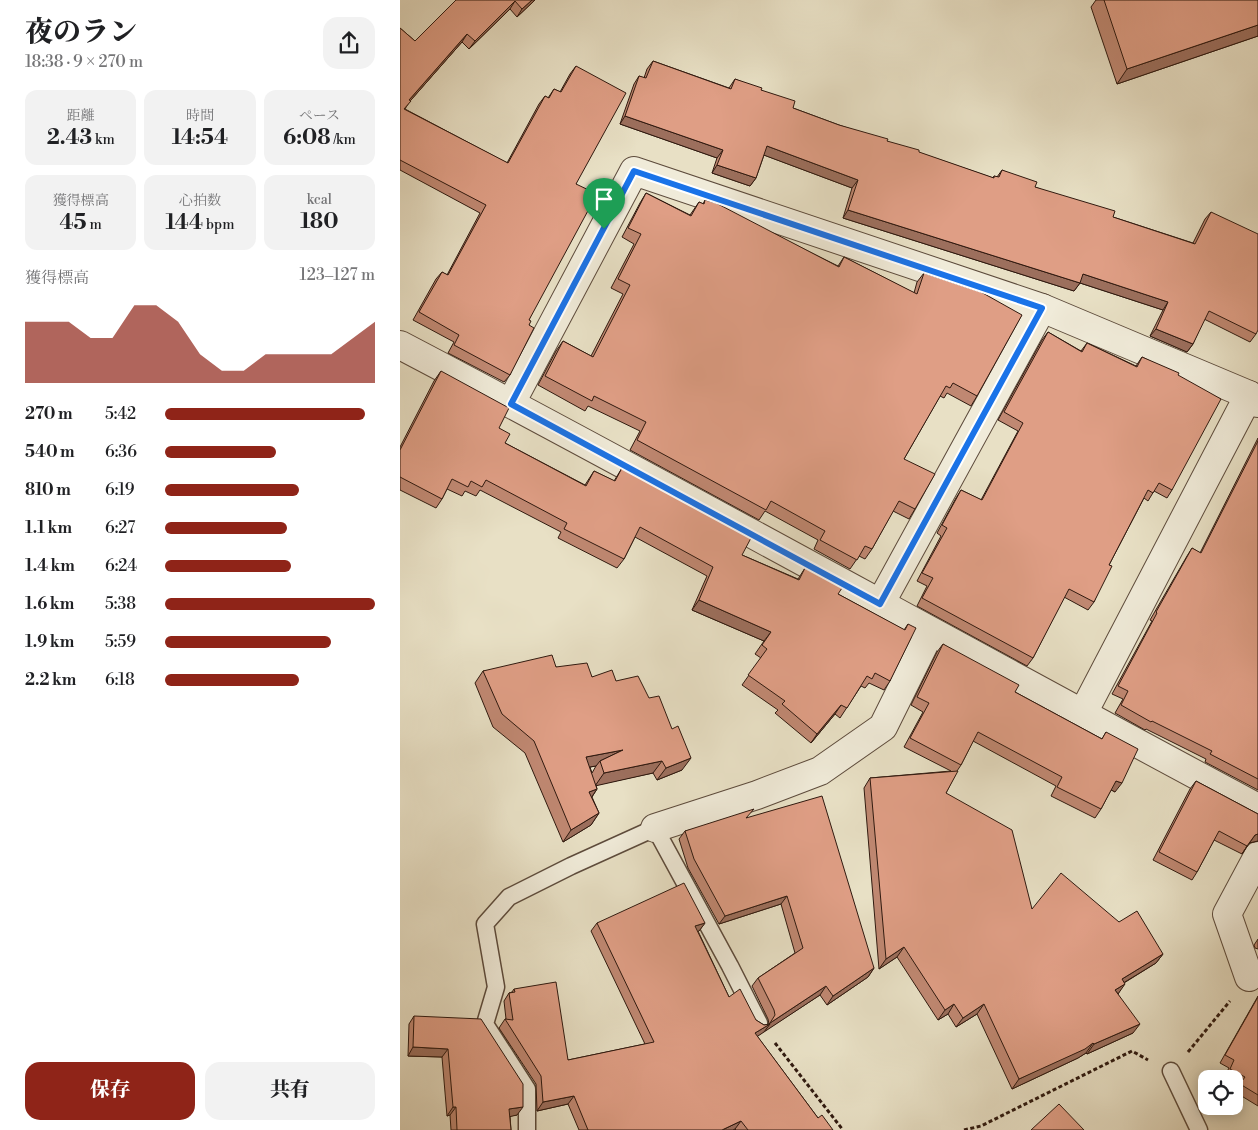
<!DOCTYPE html>
<html lang="ja">
<meta charset="utf-8">
<style>
:root{--surface:#fff;--page:#f2f2f2;--text:#202124;--muted:#757577;--accent:#8f2418}
body{margin:0;font-family:"Libre Bodoni","Noto Serif JP",serif;background:var(--page);color:var(--text);height:100vh;display:flex;flex-direction:column;font-size:19px;white-space:nowrap}
*{box-sizing:border-box;margin:0}
p{font-size:16px;color:var(--muted)}
.icon{flex:none;width:28px;height:28px;fill:none;stroke:currentColor;stroke-width:2;stroke-linecap:round;stroke-linejoin:round}
.map{position:relative;flex:1;overflow:hidden}
.panel{display:flex;flex-direction:column;background:var(--surface);width:400px}
.panel>*{flex:none}
.buttons{position:absolute;left:798px;top:1070px;display:grid;gap:10px}
.buttons a{display:grid;place-items:center;width:45px;height:45px;border-radius:10px;background:var(--surface);box-shadow:0 2px 12px #0003;font-size:25px}
.pin{position:absolute;display:grid;place-items:center;width:42px;height:42px;color:#fff;margin:-51px -21px;border-radius:50% 50% 50% 0;rotate:-45deg;box-shadow:0 0 5px #0007}
.pin .icon{rotate:45deg}
.round{display:grid;place-items:center;flex:none;width:52px;height:52px;border-radius:15px;background:var(--page)}
.headline{display:flex;align-items:center;justify-content:space-between;height:85px;padding:0 25px}
h1{font-size:28px;font-weight:800;line-height:38px}
.figures{display:grid;grid-template-columns:repeat(3,1fr);gap:8px;height:85px;padding:5px 25px}
.figures div{display:grid;align-content:center;border-radius:12px;background:var(--page);text-align:center}
.figures b{font-size:21px;font-weight:800}
.figures small{font-size:14px;font-weight:400}
.figures p{font-size:14px}
.chart{height:140px;padding:10px 25px}
.chart p{display:flex;justify-content:space-between}
.chart svg{width:100%;height:90px;margin-top:5px;fill:var(--accent);opacity:.7}
.button{display:flex;gap:10px;margin-top:auto;padding:10px 25px}
.button a{flex:1;height:58px;border-radius:15px;background:var(--accent);color:#fff;font-size:20px;font-weight:800;line-height:58px;text-align:center}
.button a+a{background:var(--page);color:var(--text)}
ul{padding:0 25px;list-style:none;font-size:16px}
li{display:grid;grid-template-columns:80px 60px 1fr;align-items:center;height:38px}
li i{height:12px;border-radius:6px;background:var(--accent)}
main{display:flex;flex:1;min-height:0}
.map>svg:first-child{display:block}
.lines{fill:none;stroke-linecap:round;stroke-linejoin:round}
.service-casing{stroke:#5d4b3c;stroke-width:19}
.minor-casing{stroke:#5d4b3c;stroke-width:30}
.path{stroke:#2f190f;stroke-width:3;stroke-dasharray:4 2.5;stroke-linecap:butt}
.service{stroke:#f0ebd9;stroke-width:16}
.minor{stroke:#f0ebd9;stroke-width:28}
.wall{fill:#c08872;stroke:#2f190f;fill-rule:evenodd}
.shaded-wall{fill:#9c6f5d;stroke:#2f190f}
.building{fill:#df9e85;stroke:#2f190f}
.route-casing{stroke:#fff;stroke-width:10}
.route{stroke:#1a73e8;stroke-width:6}
</style>
<main>
<section class="panel">
<div class="headline"><div><h1>夜のラン</h1><p>18:38 · 9 × 270 m</p></div><a class="round"><svg class="icon" aria-label="share" viewBox="0 0 24 24"><path d="M12 15V3M7 8l5-5 5 5M5 13v7h14v-7"/></svg></a></div>
<div class="figures">
<div><p>距離</p><b>2.43<small> km</small></b></div>
<div><p>時間</p><b>14:54</b></div>
<div><p>ペース</p><b>6:08<small> /km</small></b></div>
</div>
<div class="figures">
<div><p>獲得標高</p><b>45<small> m</small></b></div>
<div><p>心拍数</p><b>144<small> bpm</small></b></div>
<div><p>kcal</p><b>180</b></div>
</div>
<div class="chart"><p><span>獲得標高</span>123–127 m</p>
<svg viewBox="0 0 160 44" preserveAspectRatio="none"><path d="M0 44V14L10 14L20 14L30 22L40 22L50 6L60 6L70 14L80 30L90 38L100 38L110 30L120 30L130 30L140 30L150 22L160 14V44z"/></svg>
</div>
<ul>
<li><b>270 m</b>5:42<i style="width:95%"></i></li>
<li><b>540 m</b>6:36<i style="width:53%"></i></li>
<li><b>810 m</b>6:19<i style="width:64%"></i></li>
<li><b>1.1 km</b>6:27<i style="width:58%"></i></li>
<li><b>1.4 km</b>6:24<i style="width:60%"></i></li>
<li><b>1.6 km</b>5:38<i style="width:100%"></i></li>
<li><b>1.9 km</b>5:59<i style="width:79%"></i></li>
<li><b>2.2 km</b>6:18<i style="width:64%"></i></li>
</ul>
<div class="button"><a>保存</a><a>共有</a></div>
</section>
<div class="map">
<svg width="858" height="1130" viewBox="0 0 858 1130">
<rect width="100%" height="100%" fill="#e8e0c5"/>
<filter id="stains"><feTurbulence type="fractalNoise" baseFrequency=".004" numOctaves="4"/><feColorMatrix values="0 0 0 0 .2 0 0 0 0 .09 0 0 0 0 .02 0 0 0 .5 -.17"/></filter>
<radialGradient id="worn" r=".72"><stop offset=".6" stop-color="#630" stop-opacity="0"/><stop offset="1" stop-color="#630" stop-opacity=".3"/></radialGradient>
<g class="lines">
<defs>
<g id="service">
<path d="M771,1071L799,1130"/>
<path d="M127,1130V1089L85,1024L96,987L85,924L109,897L171,866L255,828L330,966L359,1023"/>
</g>
<g id="minor">
<path d="M0,345C288,496 571,655 858,808"/>
<path d="M111,403L234,171L642,308L849,395L858,403"/>
<path d="M480,604L642,308"/>
<path d="M682,715L849,395"/>
<path d="M255,828L357,795L420,771L483,727L530,632"/>
<path d="M849,977L827,914L858,856"/>
</g>
</defs>
<!-- service casing -->
<use href="#service" class="service-casing"/>
<!-- minor casing -->
<use href="#minor" class="minor-casing"/>
<!-- path -->
<g class="path">
<path d="M375,1043L443,1130"/>
<path d="M788,1052L830,1001"/>
<path d="M564,1130L581,1126L732,1051L748,1060"/>
</g>
<!-- service -->
<use href="#service" class="service"/>
<!-- minor -->
<use href="#minor" class="minor"/>
</g>
<!-- wall -->
<g class="wall">
<path d="M56,0H135L117,17L110,9L69,49L62,42L10,101L5,109L107,163L139,104L145,96L148,98L154,89L160,92L170,74L176,66V184L129,320V325L110,375L104,382L48,353L54,342L13,320L36,279L42,272L47,275L80,213L0,170V28L15,41Z"/>
<path d="M696,0H858V36L717,84L691,7Z"/>
<path d="M253,61L329,88L335,79L361,90L393,108L439,125L593,178L594,176L597,177L602,170L635,187L713,217L793,243L805,219L811,212L856,334L850,342L804,319L793,344L787,352L750,336L763,310L680,283L674,291L443,218L452,188L364,155L356,178L350,186L312,173L317,158L220,124L234,84L239,76L244,78L247,69Z"/>
<path d="M246,193L290,215L299,202L303,204L305,200L438,266L444,257L514,293L517,282L524,273L577,396L571,406L547,393L544,398L540,396L504,459L515,509L509,519L493,511L472,549L465,559L459,556L450,569L414,549L418,540L365,511L359,520L230,450L240,431L188,406L185,411L138,385L156,351L163,341L191,356L223,294L211,288L234,244L222,237L240,203Z"/>
<path d="M648,332L681,351L687,343L736,366L742,357L778,375L772,490L767,498L754,491L748,501L744,498L709,565L694,602L688,610L664,597L633,658L627,666L517,606L527,586L517,581L541,536L537,533L556,498L561,490L581,500L618,431L598,420L642,340Z"/>
<path d="M41,371L99,428L105,443L185,485L194,471L214,481L222,468L342,555L398,579L405,568L438,594L504,630L508,624L490,681L484,690L469,683L465,688L461,686L440,718L435,714L411,743L375,713L378,710L342,685L361,658L355,654L364,641L292,610L307,576L235,537L224,559L217,568L158,538L161,532L80,490L76,496L65,491L62,496L47,489L42,499L36,508L0,490V447L34,381Z"/>
<path d="M858,438V790L805,762L806,759L746,729L745,730L715,713L723,699L712,694L752,621L750,620L787,556L792,548L800,553Z"/>
<path d="M543,644L615,692L702,739L706,732L715,792L711,790L701,809L695,818L651,796L656,786L573,741L561,765L557,771L546,793L632,909L719,922L763,954L756,963L724,983L718,994L733,1033L687,1054L686,1053L678,1058L612,1089L577,1014L556,1027L548,1014L538,1020L497,957L479,969L464,788L470,778L551,771L504,747L523,712L511,705L537,652Z"/>
<path d="M156,667L192,677L216,681L282,770L257,780L253,773L196,785L197,789L192,797L199,813L191,825L163,842L125,753L93,727L75,683L83,671ZM196,766L192,773L190,767Z"/>
<path d="M796,781L858,814V841L849,843L842,854L814,840L797,872L792,880L753,860L790,789Z"/>
<path d="M348,818L474,968L468,977L427,1005L420,995L357,1036L418,1118L433,1130H336L335,1129L333,1130H179L168,1104L137,1111L136,1084L99,1028L105,1019H106L104,1001L109,993L112,992L114,989L168,1060L245,1044L191,931L197,923H305L299,931H298L329,997L356,1020L364,1025L369,1024L368,1019L352,986L358,978L395,953L381,904L319,924L288,868L279,839L285,831Z"/>
<path d="M858,939V949L855,948L854,945Z"/>
<path d="M858,996V1106L835,1092L839,1085L834,1082V1079H828L824,1077L829,1068L820,1063Z"/>
<path d="M14,1016L117,1115L110,1116L111,1130H51L50,1115L47,1116L42,1057L8,1056L9,1024Z"/>
</g>
<!-- shaded-wall -->
<g class="shaded-wall">
<path d="M132,0H135L117,17L122,9Z"/>
<path d="M115,1L110,9L69,49L75,41Z"/>
<path d="M858,25V36L717,84L727,69Z"/>
<path d="M67,34L62,42L4,108L9,100Z"/>
<path d="M225,116L323,150L317,158L220,124Z"/>
<path d="M367,146L458,180L452,188L361,154Z"/>
<path d="M317,165L356,178L350,186L312,173Z"/>
<path d="M448,210L680,283L674,291L443,218Z"/>
<path d="M683,274L768,302L763,310L677,282Z"/>
<path d="M756,329L793,344L787,352L750,336Z"/>
<path d="M299,600L371,632L364,641L292,610Z"/>
<path d="M441,705L435,714L411,743L417,734Z"/>
<path d="M223,750L200,761L196,766L177,769L186,757Z"/>
<path d="M291,758L282,770L257,780L266,768Z"/>
<path d="M262,761L253,773L195,786L204,773Z"/>
<path d="M716,781L722,783L715,792L710,789Z"/>
<path d="M197,789L189,801V792Z"/>
<path d="M199,813L191,825L163,842L171,830Z"/>
<path d="M858,834V841L849,843L842,854L855,835Z"/>
<path d="M387,896L381,904L319,924L325,916Z"/>
<path d="M305,923L299,931L290,934L295,926Z"/>
<path d="M504,947L497,957L479,969L486,959Z"/>
<path d="M763,954L756,963L715,988L722,979Z"/>
<path d="M474,968L468,977L427,1005L433,996Z"/>
<path d="M725,984L718,994L715,990Z"/>
<path d="M426,986L420,995L364,1032L370,1023Z"/>
<path d="M554,1004L548,1014L538,1020L545,1010Z"/>
<path d="M584,1004L577,1014L556,1027L563,1018Z"/>
<path d="M370,1024L364,1032L349,1042L355,1033Z"/>
<path d="M740,1024L733,1033L687,1054L694,1044Z"/>
<path d="M693,1043L686,1053L678,1058L612,1089L619,1079Z"/>
<path d="M13,1047L48,1049L42,1057L8,1056Z"/>
<path d="M174,1096L168,1104L137,1111L143,1102Z"/>
<path d="M53,1107H56L50,1115L47,1116Z"/>
<path d="M123,1107L117,1115L104,1118L109,1109Z"/>
<path d="M341,1121L335,1129L333,1130H322Z"/>
</g>
<!-- building -->
<g class="building">
<path d="M56,0H132L122,9L115,1L75,41L67,34L9,100L11,101L4,109L108,163L145,96L149,98L154,89L161,92L176,66L226,93L176,184L197,194L129,320L131,321L129,325L134,328L110,375L54,345L59,335L19,312L42,272L48,275L86,205L0,160V28L15,41Z"/>
<path d="M704,0H858V25L727,69Z"/>
<path d="M253,61L331,89L335,79L362,88L361,90L395,101L393,108L439,125L488,139L487,141L519,150V152L594,178V176L599,177L602,170L637,182L635,187L715,211L713,217L795,244L811,212L858,234V330L856,334L809,311L793,344L756,329L768,302L683,274L680,283L448,210L458,180L367,146L356,178L317,165L323,150L225,116L239,76L246,78Z"/>
<path d="M246,193L291,216L299,202L304,204L305,200L316,203L439,267L444,257L517,294L524,273L581,292L622,315L577,396L553,383L550,388L546,386L504,459L535,474L515,509L499,501L472,549L465,546L457,560L420,540L425,531L371,501L366,510L237,440L246,422L194,396L192,401L145,376L163,341L193,357L230,285L218,279L241,234L228,228Z"/>
<path d="M648,332L682,352L687,343L737,367L742,357L779,373L778,375L821,399L772,490L759,483L753,493L748,490L709,565L712,566L694,602L669,589L633,658L522,598L533,578L522,573L547,528L542,525L561,490L582,500L623,423L604,412Z"/>
<path d="M41,371L109,408L99,428L110,434L105,443L186,486L194,471L215,481L222,468L351,538L342,555L399,580L405,568L442,588L438,594L505,630L508,624L516,628L490,681L475,673L472,679L467,676L447,708L441,705L417,734L382,704L385,701L348,675L367,649L362,645L371,632L299,600L313,567L240,527L224,559L164,529L167,523L86,480L82,487L71,481L68,487L52,479L42,499L0,477V450Z"/>
<path d="M858,441V779L810,754L812,751L752,721L751,722L721,705L728,691L718,686L757,613L756,612L792,548L801,553Z"/>
<path d="M543,644L619,685L615,692L702,739L706,732L738,749L722,783L716,781L701,809L657,787L662,777L578,732L561,765L510,738L529,703L517,697Z"/>
<path d="M152,655L156,667L187,663L192,677L212,670L216,681L238,676L249,698L259,696L272,729L278,726L291,758L266,768L262,761L204,773L200,761L223,750L186,757L197,789L189,792L199,813L171,830L134,741L102,714L83,671Z"/>
<path d="M558,771L546,793L612,830L632,909L661,873L719,922L737,911L763,954L722,979L725,984L715,990L740,1024L694,1044L693,1043L685,1049L619,1079L584,1004L563,1018L554,1004L545,1010L504,947L486,959L470,778Z"/>
<path d="M796,781L858,814V834L855,835L847,846L819,831L797,872L759,852Z"/>
<path d="M422,796L474,968L433,996L426,986L370,1023L375,1015L374,1010L358,978L403,948L387,896L325,916L294,859L285,831L354,809L346,818Z"/>
<path d="M284,883L305,923L295,926L329,997L340,989L356,1020L364,1025L370,1024L355,1033L418,1118L422,1115L433,1130H348L341,1121L322,1130H188L174,1096L143,1102L141,1076L105,1019L113,1020L109,993L115,992L114,989L156,982L168,1060L254,1042L197,923Z"/>
<path d="M858,997V1095L840,1084L845,1077L830,1069L834,1060L825,1055Z"/>
<path d="M14,1016L81,1019L123,1084V1107L109,1109L111,1130H57L56,1107H53L48,1049L13,1047Z"/>
<path d="M659,1104L684,1130H631Z"/>
</g>
<g class="lines">
<defs>
<path id="route" d="M234,171L642,308L480,604L111,404Z"/>
</defs>
<!-- route casing -->
<use href="#route" class="route-casing"/>
<!-- route -->
<use href="#route" class="route"/>
</g>
<rect width="100%" height="100%" filter="url(#stains)"/>
<rect width="100%" height="100%" fill="url(#worn)"/>
</svg>
<div class="buttons">
<a><svg class="icon" aria-label="locate" viewBox="0 0 24 24"><circle cx="12" cy="12" r="6"/><path d="M12 2v4M12 18v4M2 12h4M18 12h4"/></svg></a>
</div>
<div class="pin" style="left:204px;top:229px;background:#1e9e55"><svg class="icon" aria-label="arrive" viewBox="0 0 24 24"><path d="M6 21V4h12l-3 4 3 4H6"/></svg></div>
</div>
</main>
